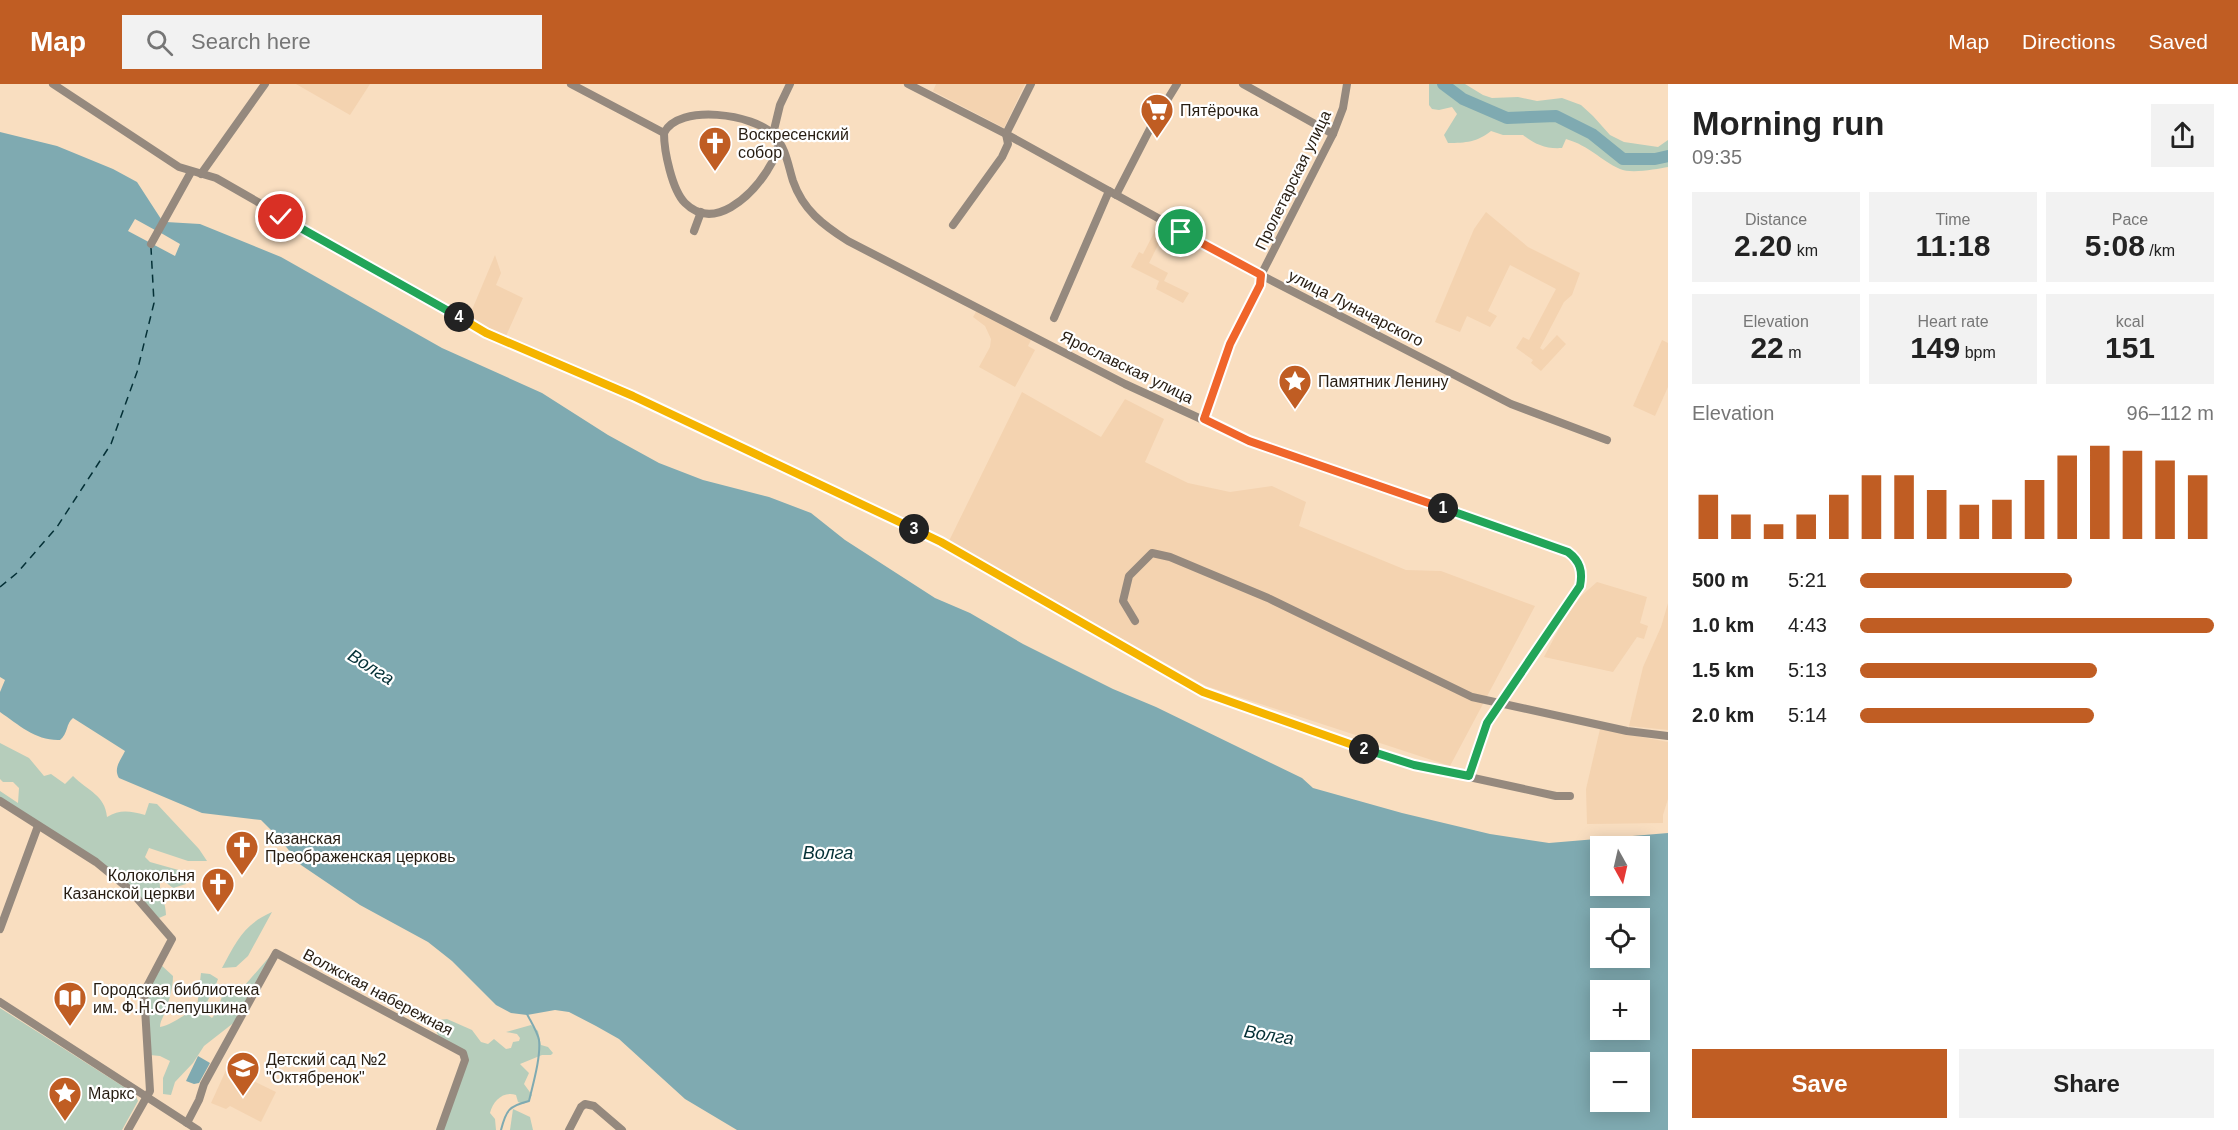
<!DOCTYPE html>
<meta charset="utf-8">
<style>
:root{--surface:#fff;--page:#f2f2f2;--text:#222;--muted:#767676;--accent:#c05d23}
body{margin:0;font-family:Arial,sans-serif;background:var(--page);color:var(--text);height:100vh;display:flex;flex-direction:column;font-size:22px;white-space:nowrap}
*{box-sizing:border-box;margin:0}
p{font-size:20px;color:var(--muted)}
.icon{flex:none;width:33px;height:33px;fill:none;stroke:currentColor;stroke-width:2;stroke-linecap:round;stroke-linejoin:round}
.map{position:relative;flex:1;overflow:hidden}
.panel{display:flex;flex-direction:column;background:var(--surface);width:570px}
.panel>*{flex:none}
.needle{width:39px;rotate:172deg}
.controls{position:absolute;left:1590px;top:752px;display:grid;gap:12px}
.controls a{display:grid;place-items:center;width:60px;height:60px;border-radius:0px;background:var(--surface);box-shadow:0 3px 15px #0003;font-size:30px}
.pin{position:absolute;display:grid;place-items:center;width:51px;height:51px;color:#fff;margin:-26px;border:3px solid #fff;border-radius:50%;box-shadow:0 2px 6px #0007}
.km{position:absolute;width:30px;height:30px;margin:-15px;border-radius:50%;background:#222;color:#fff;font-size:16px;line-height:30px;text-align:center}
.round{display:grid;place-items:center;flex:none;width:63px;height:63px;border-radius:0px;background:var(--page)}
.headline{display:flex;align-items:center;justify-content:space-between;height:102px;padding:0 24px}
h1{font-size:33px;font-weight:700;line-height:45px}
.metrics{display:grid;grid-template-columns:repeat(3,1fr);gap:9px;height:102px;padding:6px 24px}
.metrics div{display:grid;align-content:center;border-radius:0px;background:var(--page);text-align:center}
.metrics b{font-size:30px;font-weight:700}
.metrics small{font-size:16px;font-weight:400}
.metrics p{font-size:16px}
.chart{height:168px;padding:12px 24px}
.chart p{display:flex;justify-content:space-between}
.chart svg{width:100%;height:108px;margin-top:6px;stroke:var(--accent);stroke-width:6}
.primary-button{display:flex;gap:12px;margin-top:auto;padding:12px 24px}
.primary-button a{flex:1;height:69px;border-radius:0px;background:var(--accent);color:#fff;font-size:24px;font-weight:700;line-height:69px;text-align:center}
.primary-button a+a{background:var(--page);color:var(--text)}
ul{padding:0 24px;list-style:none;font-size:20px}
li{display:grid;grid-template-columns:96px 72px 1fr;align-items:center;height:45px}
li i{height:15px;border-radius:8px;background:var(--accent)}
header{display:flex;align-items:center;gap:36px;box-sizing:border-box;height:84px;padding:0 30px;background:var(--accent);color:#fff}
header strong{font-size:28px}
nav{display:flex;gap:33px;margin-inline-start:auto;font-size:21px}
.search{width:420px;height:54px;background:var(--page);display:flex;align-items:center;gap:15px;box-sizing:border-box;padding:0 21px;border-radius:0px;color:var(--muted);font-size:22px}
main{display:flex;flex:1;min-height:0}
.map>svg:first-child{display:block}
.built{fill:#f4d3b0}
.green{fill:#b6cdbb}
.water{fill:#7faab1;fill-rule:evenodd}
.pier{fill:#f9dec0}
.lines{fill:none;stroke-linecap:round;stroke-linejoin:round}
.stream{stroke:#7faab1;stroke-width:2}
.river{stroke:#7faab1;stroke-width:12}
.ferry{stroke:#043036;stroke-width:1.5;stroke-dasharray:8 6;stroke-linecap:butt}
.minor{stroke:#95897e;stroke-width:8}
.split-1-casing{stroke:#fff;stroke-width:12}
.split-2-casing{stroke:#fff;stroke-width:12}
.split-3-casing{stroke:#fff;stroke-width:12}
.split-4-casing{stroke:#fff;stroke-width:12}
.split-5-casing{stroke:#fff;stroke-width:12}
.split-1{stroke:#f0652b;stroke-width:8}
.split-2{stroke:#22a559;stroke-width:8}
.split-3{stroke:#f5b400;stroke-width:8}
.split-4{stroke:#f5b400;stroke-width:8}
.split-5{stroke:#22a559;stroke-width:8}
.labels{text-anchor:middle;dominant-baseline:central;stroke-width:4.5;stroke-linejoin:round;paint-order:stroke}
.poi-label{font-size:16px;fill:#261c11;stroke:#fff;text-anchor:start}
.street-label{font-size:16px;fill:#261c11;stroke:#fff}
.water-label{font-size:18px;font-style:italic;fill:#043036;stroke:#fff}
</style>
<header>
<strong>Map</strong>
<div class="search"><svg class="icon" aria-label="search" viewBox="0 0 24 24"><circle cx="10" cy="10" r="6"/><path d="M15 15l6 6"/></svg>Search here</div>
<nav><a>Map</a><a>Directions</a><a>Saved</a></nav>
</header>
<main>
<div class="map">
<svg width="1668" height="1046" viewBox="0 0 1668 1046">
<rect width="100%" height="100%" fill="#f9dec0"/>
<!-- built -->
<g class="built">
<path d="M296,0H370L350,31Z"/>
<path d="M936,0H1025L1004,44L933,7Z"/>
<path d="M1486,128L1528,163L1580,189L1572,211L1564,218L1540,264L1543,266L1557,251L1566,260L1541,287L1531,279L1533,276L1516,264L1523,253L1529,256L1556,205L1510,181L1488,227L1497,232L1490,243L1467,232L1460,248L1435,238L1474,145Z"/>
<path d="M1156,145L1164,149L1149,179L1168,189L1164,197L1189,209L1183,219L1156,205L1159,197L1131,183L1139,168L1143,170Z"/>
<path d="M495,171L501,189L496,201L523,214L506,252L476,240L477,237L469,233Z"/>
<path d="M977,226L1032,254L1028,262L1035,266L1015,303L979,283L990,263L991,255L985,242L973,233Z"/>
<path d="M1662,256L1668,259V303L1655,332L1633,322Z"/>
<path d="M1022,308L1101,353L1125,315L1164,335L1145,378L1188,399L1230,408L1272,402L1306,418L1299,442L1406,486L1441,487L1535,522L1450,682L1206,602L949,457Z"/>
<path d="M1597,498L1647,513L1640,539L1648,542L1644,555L1637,553L1613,588L1544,573L1561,541L1580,513Z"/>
<path d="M1668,519V646L1629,642L1643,583L1661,543Z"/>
<path d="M1600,645L1668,658V715L1663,731V739L1587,740L1586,705Z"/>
<path d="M227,984L276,1008L261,1038L230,1022L226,1025L211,1019Z"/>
</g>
<!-- green -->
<g class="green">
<path d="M1429,0H1465L1483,11L1492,14L1518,13L1537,17L1562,14L1581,21L1593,32L1610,51L1624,58L1658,63L1668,56V83C1657,85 1631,90 1620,85C1600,76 1590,62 1566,55L1562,64C1546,65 1536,61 1523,51H1503L1491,47C1477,58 1466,59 1448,59L1444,51L1457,30L1452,23L1439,26L1432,25L1429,21Z"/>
<path d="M0,659L29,674L44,692L51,690L65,700L73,692C88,707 105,711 107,733C120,725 130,727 145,731L149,719L157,720L199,765L207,777H188L149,764L145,773L150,778L182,787L186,800L173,804L160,794C158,807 166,818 166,831L159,834L130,804L0,715V707L18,719L19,704L13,698H3L0,695Z"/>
<path d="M272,828L248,872L236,883L222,884C236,858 244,840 272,828Z"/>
<path d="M271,871L236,937L204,962L193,979L175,998L171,1011L163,1010V994L170,977L160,972L150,971L145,909L160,880L173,892C173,904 169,917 165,928C163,934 160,937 160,943C174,940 184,930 197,924L201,889L210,890L218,895C214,907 205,917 205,929L212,934C223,921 217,916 229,902H236L239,908Z"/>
<path d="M0,924L135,1010L138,1017L122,1046H0Z"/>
<path d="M447,935L472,946L481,958L488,960L494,955L506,965L511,964L513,958L519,957L520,954L517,950L506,948L531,941L538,947L541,961L548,963L553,969L551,971H542L520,980L529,989L524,1000L532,1011L529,1017L523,1020L518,1018L516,1011C503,1007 493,1017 490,1029L495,1035L496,1046H442L467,977L440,955L435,945L438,936Z"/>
<path d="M513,1025L530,1033L533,1046H510Z"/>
</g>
<!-- water -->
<g class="water">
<path d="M0,48L57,62L113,85L137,98L161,135L166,138L200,140L281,173L442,264L542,309L608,351L659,379L703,396L769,413L811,429L845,456L935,514L970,529L1023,560L1113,605L1156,623L1302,694L1313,704L1402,729L1490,750L1549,759L1668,749V1046H737L685,1015L619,955L596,942L569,928L555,926L527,931L511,929L496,921L452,877L428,858L360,821L301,781L278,753L261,736L202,729L119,694C113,684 121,676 125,667L73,634C66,639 68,650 60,656C36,657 19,641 0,628V608L5,596L0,593ZM1600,762H1640V801H1600ZM1600,834H1640V873H1600ZM1600,906H1640V945H1600ZM1600,978H1640V1017H1600Z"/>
<path d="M198,972L210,979L199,999L194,1000L186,997Z"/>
</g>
<!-- pier -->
<path class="pier" d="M135,135L155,146L161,136V149L180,160L175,172L128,147Z"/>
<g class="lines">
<!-- stream -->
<path class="stream" d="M501,1046C506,1026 509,1022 529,1017C533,1000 541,973 539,956C537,947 531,938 527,930"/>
<!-- river -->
<path class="river" d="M1443,0L1463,15L1507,34L1556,32L1592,50L1623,75H1655L1668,72"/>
<!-- ferry -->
<path class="ferry" d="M0,503L17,489L57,443L111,360L137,288L154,219L151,164"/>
<!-- minor -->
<g class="minor">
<path d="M53,0L179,83L216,94L486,249L633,312L941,458L1203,608L1414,681L1556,712H1570"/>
<path d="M571,0L664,49C679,19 754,30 774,51C786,64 788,81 793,97C803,126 823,141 848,157L1125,300L1249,357L1568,468C1580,477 1583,487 1580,502L1487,639L1469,692"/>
<path d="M908,0L1006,50L1261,191L1511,320L1607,356"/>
<path d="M1243,0L1333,50"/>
<path d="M664,49C664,67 672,106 685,119C714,148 751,112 767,87C772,78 779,69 778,58"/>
<path d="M773,50L780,21L790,0"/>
<path d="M201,90L265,0"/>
<path d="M1116,111L1153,39L1177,0"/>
<path d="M953,141L1002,73L1008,60L1006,50L1031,0"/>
<path d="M694,147L701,128"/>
<path d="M151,160L191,88"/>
<path d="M1054,234L1109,107"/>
<path d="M1204,335L1229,260L1260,201L1261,191L1333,50L1343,24L1347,0"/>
<path d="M1135,537L1123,517L1129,492L1152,469L1170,473L1268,514L1472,613L1627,647L1668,652"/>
<path d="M0,717L96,778L129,805L172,855L144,908L150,1007L128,1046"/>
<path d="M0,845L38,742"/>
<path d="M0,918L198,1046"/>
<path d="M187,1039L199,1016L204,1000L276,869L463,969L465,976L440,1046"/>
<path d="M569,1046L581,1023L585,1020L594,1022L622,1046"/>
</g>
</g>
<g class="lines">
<defs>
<path id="split-1" d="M1181,148L1261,191L1260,201L1230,260L1204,335L1249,357L1443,424"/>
<path id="split-2" d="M1364,665L1414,681L1469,692L1487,639L1580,502C1583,487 1580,477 1568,468L1443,424"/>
<path id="split-3" d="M914,445L941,458L1203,608L1364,665"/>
<path id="split-4" d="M459,233L486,249L633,312L914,445"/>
<path id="split-5" d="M281,133L459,233"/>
</defs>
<!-- split-1 casing -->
<use href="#split-1" class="split-1-casing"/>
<!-- split-2 casing -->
<use href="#split-2" class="split-2-casing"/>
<!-- split-3 casing -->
<use href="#split-3" class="split-3-casing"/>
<!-- split-4 casing -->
<use href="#split-4" class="split-4-casing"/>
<!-- split-5 casing -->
<use href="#split-5" class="split-5-casing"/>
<!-- split-1 -->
<use href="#split-1" class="split-1"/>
<!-- split-2 -->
<use href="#split-2" class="split-2"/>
<!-- split-3 -->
<use href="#split-3" class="split-3"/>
<!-- split-4 -->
<use href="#split-4" class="split-4"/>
<!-- split-5 -->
<use href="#split-5" class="split-5"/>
</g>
<!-- icons -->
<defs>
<symbol id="supermarket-pin" viewBox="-11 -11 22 30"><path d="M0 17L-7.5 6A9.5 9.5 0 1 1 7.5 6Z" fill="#c05d23" stroke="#fff"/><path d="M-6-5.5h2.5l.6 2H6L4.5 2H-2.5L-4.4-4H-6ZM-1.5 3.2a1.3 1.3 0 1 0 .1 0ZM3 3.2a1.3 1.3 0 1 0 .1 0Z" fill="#fff"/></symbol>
<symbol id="church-pin" viewBox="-11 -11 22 30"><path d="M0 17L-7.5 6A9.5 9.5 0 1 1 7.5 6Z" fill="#c05d23" stroke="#fff"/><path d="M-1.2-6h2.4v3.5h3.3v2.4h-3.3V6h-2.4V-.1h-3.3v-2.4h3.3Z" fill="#fff"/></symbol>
<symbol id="sight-pin" viewBox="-11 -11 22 30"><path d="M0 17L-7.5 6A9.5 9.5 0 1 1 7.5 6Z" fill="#c05d23" stroke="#fff"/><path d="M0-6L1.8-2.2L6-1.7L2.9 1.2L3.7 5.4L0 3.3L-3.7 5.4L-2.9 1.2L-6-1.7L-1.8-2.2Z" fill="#fff"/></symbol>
<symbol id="library-pin" viewBox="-11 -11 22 30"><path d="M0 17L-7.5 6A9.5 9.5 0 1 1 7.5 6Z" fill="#c05d23" stroke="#fff"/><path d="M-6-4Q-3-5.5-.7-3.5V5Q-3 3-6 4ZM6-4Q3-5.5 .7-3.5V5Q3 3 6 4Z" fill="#fff"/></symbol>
<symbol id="school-pin" viewBox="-11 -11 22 30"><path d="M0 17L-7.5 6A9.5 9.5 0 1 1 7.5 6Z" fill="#c05d23" stroke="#fff"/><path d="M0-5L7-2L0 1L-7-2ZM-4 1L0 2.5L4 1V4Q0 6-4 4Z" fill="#fff"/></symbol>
</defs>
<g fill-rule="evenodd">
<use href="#supermarket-pin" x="1138" y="7" width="38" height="52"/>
<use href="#church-pin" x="696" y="40" width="38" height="52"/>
<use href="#sight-pin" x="1276" y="278" width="38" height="52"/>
<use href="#church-pin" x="223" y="744" width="38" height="52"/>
<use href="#church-pin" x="199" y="781" width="38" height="52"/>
<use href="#library-pin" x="51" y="895" width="38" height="52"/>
<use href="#school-pin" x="224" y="965" width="38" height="52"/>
<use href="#sight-pin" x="46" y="990" width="38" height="52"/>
</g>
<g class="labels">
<!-- poi labels -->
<g class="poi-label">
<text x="1180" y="26">Пятёрочка</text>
<text x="738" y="50">Воскресенский<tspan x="738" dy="18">собор</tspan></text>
<text x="1318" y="297">Памятник Ленину</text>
<text x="265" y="754">Казанская<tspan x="265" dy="18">Преображенская церковь</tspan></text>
<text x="195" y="791" text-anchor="end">Колокольня<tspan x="195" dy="18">Казанской церкви</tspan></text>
<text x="93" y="905">Городская библиотека<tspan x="93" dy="18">им. Ф.Н.Слепушкина</tspan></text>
<text x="266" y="975">Детский сад №2<tspan x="266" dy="18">"Октябренок"</tspan></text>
<text x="88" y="1009">Маркс</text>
</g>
<!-- street labels -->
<g class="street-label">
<text transform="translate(1293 96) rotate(-64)">Пролетарская улица</text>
<text transform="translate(1356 224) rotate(27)">улица Луначарского</text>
<text transform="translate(1127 283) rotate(26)">Ярославская улица</text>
<text transform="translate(378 908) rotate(28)">Волжская набережная</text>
</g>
<!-- water labels -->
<g class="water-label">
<text transform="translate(371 583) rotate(32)">Волга</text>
<text x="828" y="769">Волга</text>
<text transform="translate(1269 951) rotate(9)">Волга</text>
</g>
</g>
</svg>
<div class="controls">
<a><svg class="needle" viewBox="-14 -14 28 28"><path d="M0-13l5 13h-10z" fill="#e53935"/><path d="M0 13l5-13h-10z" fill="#767676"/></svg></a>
<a><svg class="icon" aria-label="locate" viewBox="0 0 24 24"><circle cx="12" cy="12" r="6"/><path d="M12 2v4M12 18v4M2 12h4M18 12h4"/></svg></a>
<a>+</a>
<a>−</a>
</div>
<div class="pin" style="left:1181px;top:148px;background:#1e9e55"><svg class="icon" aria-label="arrive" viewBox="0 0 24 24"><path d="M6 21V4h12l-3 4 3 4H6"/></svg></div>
<div class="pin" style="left:281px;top:133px;background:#d93025"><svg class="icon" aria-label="check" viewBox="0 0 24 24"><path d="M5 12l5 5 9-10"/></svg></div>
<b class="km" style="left:1443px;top:424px">1</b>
<b class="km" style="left:1364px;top:665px">2</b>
<b class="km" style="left:914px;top:445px">3</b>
<b class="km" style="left:459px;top:233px">4</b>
</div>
<section class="panel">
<div class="headline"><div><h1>Morning run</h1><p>09:35</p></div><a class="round"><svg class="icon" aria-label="share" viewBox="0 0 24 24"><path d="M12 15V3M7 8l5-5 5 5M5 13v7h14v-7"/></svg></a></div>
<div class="metrics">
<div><p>Distance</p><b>2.20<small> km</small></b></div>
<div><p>Time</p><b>11:18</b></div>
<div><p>Pace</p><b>5:08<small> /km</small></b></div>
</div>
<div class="metrics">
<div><p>Elevation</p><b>22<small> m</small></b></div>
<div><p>Heart rate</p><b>149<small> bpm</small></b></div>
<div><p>kcal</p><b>151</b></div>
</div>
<div class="chart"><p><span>Elevation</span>96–112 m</p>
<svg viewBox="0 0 160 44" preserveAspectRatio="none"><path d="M5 44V26M15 44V34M25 44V38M35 44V34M45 44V26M55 44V18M65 44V18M75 44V24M85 44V30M95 44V28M105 44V20M115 44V10M125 44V6M135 44V8M145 44V12M155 44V18"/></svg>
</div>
<ul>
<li><b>500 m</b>5:21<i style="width:60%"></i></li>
<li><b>1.0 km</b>4:43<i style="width:100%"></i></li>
<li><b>1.5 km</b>5:13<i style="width:67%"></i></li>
<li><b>2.0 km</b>5:14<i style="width:66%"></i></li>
</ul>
<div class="primary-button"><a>Save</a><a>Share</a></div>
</section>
</main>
